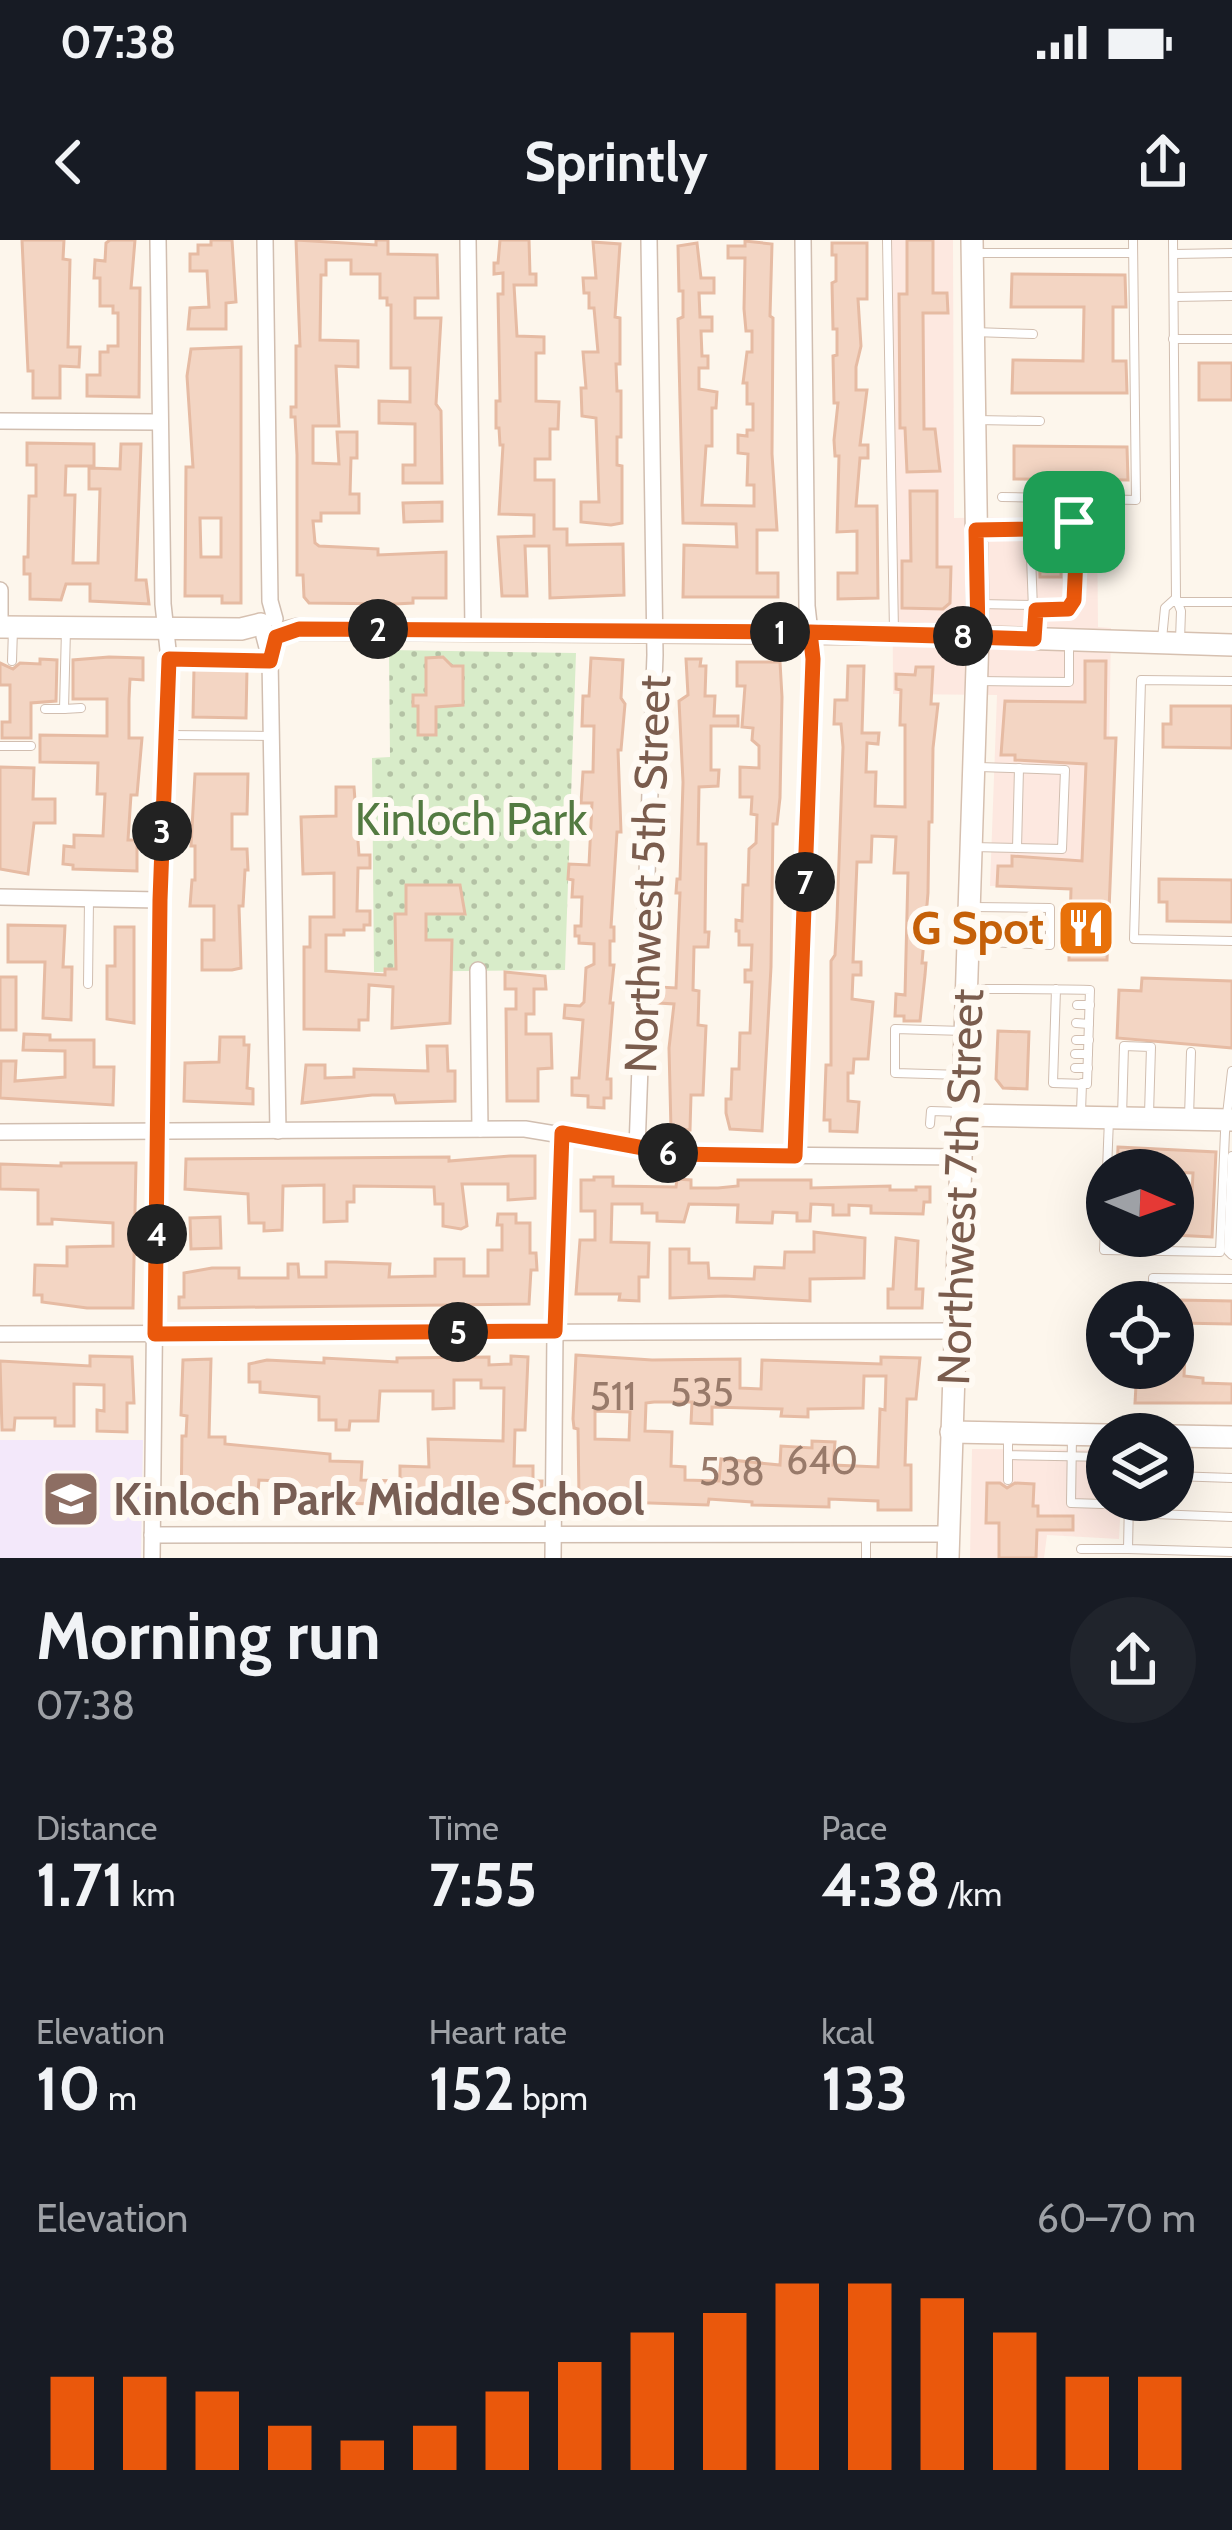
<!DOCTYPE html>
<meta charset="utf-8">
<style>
:root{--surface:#171b24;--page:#20242c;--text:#f1f3f6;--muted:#9ea1a6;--accent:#ea580c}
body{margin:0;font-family:Cabin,sans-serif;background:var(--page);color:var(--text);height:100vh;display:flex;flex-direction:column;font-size:45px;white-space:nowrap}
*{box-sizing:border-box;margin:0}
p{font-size:39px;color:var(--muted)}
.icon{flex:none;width:66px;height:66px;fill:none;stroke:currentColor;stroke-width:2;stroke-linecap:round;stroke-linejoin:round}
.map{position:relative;height:1318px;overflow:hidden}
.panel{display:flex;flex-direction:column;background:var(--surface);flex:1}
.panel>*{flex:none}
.needle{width:78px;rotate:92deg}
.fabs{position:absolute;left:1086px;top:909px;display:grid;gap:24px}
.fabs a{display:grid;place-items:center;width:108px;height:108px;border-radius:50%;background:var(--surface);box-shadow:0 12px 48px #0002;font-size:60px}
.pin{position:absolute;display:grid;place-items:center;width:102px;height:102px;color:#fff;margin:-51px;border-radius:24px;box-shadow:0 6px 18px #0006}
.km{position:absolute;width:60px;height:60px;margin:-30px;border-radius:50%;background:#222;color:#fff;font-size:33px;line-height:60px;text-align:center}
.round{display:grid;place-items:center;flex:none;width:126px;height:126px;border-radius:63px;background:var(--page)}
.head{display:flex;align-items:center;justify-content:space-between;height:204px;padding:0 36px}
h1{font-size:66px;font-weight:700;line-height:90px}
.figures{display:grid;grid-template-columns:repeat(3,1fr);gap:18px;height:204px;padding:12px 36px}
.figures div{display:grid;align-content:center}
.figures b{font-size:60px;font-weight:700}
.figures small{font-size:33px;font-weight:400}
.figures p{font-size:33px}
.chart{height:336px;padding:24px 36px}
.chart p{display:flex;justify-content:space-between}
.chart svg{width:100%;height:216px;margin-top:12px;stroke:var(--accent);stroke-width:6}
.status{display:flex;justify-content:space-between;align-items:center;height:84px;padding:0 60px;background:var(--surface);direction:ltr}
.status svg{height:33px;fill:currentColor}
header{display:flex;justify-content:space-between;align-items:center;height:156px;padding:0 36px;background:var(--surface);font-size:54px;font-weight:700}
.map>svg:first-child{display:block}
.commercial{fill:#fde8e0}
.education{fill:#f3e8fa}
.park{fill:url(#park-dots)}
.building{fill:#f3d5c3;stroke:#e6bba3;stroke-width:3;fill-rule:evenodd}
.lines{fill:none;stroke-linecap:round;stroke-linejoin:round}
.lane-casing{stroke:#d1beb0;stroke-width:10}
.street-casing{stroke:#d1beb0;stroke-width:18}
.secondary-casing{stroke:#d6c0b0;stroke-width:24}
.lane{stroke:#fff;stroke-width:8}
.street{stroke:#fff;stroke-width:15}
.secondary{stroke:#fff;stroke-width:21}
.route-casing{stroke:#fff;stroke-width:24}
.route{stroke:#ea580c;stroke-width:15}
.labels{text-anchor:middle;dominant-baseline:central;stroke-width:12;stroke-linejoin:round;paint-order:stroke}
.number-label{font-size:39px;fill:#987a6a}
.park-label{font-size:45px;fill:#537a41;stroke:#fffaf3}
.street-label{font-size:45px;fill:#7a5c4d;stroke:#fffaf3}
.food-label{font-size:45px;font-weight:bold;fill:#c56008;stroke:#fffaf3;text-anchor:end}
.education-label{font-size:45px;font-weight:bold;fill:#785e54;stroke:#fffaf3;text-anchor:start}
</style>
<div class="status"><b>07:38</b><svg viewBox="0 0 49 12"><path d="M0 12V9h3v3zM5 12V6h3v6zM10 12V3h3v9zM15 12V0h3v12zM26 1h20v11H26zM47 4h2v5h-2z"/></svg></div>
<header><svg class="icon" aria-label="back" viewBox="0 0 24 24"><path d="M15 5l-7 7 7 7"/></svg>Sprintly<svg class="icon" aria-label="share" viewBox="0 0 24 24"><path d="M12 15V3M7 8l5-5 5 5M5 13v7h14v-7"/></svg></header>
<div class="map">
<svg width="1232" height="1318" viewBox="0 0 1232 1318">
<defs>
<pattern id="park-dots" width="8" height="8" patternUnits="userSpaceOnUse" patternTransform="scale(3)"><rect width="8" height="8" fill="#d8ecc9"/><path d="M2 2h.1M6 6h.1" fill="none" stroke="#b4c2a5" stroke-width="1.8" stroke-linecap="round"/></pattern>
</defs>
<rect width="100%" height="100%" fill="#fdf6ec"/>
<!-- commercial -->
<g class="commercial">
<path d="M891,0H953L954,278L1097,276L1098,387L1111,388L1107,647L990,646L997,455L893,454Z"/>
<path d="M972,1209L1107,1210V1260H1121L1119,1299L1047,1295L1044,1318H970Z"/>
</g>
<!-- education -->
<path class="education" d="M143,1200L141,1318H0V1200Z"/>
<!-- park -->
<path class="park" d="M389,410L576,413L565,730L374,732L372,518L390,517Z"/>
<!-- building -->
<g class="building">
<path d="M22,0H64L63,19L70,20L68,107H80L79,127L60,126V158H33V131H28Z"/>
<path d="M110,0H135L131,48H140L139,157L87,156V135H100V112H108V106H118V73H113V66H100V38H94L95,20L105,21L106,3Z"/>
<path d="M211,0H232L236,62L226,63V89H188L190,68L209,67L207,31H190V14H198V5H211Z"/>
<path d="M296,0L376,5V0H388V14L437,15L438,58H415V78H441L436,164L441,171L442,243H403V225H415V184L379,183V161L410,162V128H391V65H387V58H380V34H351V20H326V35H321L320,100L358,101V127L336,126L339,186H313V223L339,224L337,192H357V218H351L350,254H359V273H321V281H313L315,303L319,306L378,309V315L446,312V358H413V363L395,364L309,363L304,357L303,335H297V215L295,177H291V167H296V106H300Z"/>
<path d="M500,0H529L530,34H536V45H514L517,96L544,97V113H536V161L559,162L558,189H550V219H535V240H554V289H567V305L623,304L624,355L550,358L549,306H525L527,356H502L498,297L534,296V275L499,274L503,205H500L499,188H496V161H500L498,54H503V33L494,34V23H498Z"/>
<path d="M907,0H933V53H947L948,73H923L924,189H935L940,231L907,232L905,188H900L899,54H907Z"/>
<path d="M745,1L772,4L770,76L773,78L772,214L777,290H757V333H778V357H683L684,305L737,307L736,284L683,283L678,79L683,77V51H679L678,6L697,3L701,38H714V53H699L700,77H712V91H701L702,116H708V128H699V149L717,152L716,168H712V206H706L702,265L754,266V245H747L748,214L738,213V195L747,196V190H753V164H747V143H743L747,112H752V91H746L744,69L745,18H728V6H745Z"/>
<path d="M593,2L620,4L615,77L620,78V124H616L617,151H621V197H617V225L622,226V283L611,285L581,282V262H599L596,178L582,176L581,148H586L583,112H598L594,68H589V53H584L583,38H596Z"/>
<path d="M832,3H867V59H858L861,106L856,127V150H867L860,205H868V218H860L856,266H877L878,358L838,359V333H857V291L837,292L839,216H835L834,200L838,163H834L833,116L837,115V89H833L832,43L836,41V15H832Z"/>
<path d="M1012,34L1125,35L1126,67H1113V121H1126L1127,153H1012L1013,120L1083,121L1084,67H1011Z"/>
<path d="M241,107V363H222V356H185L186,227H193L187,136L191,109ZM200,278H221V317H201Z"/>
<rect x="1199" y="123" width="33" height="37"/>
<path d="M27,203L94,204V226H66L65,255H75L73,323H98L100,249H89V228L120,229L121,204H141L136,340H146L149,364L90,361V344H66L61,360L30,359V334H24V317H28L29,256H36V225H27Z"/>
<path d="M1014,206L1127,207L1128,240L1014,239Z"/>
<path d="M910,251H937V327H951L950,363L943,369L902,368V321H911Z"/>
<path d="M442,262V281L404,282L403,263Z"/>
<path d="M1048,290H1061V337H1040L1039,297Z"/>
<path d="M109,417L143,418V440L130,439L129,459V498H142L137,555H131L128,600H137V631L73,629V625L63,624L64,606L74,607V595L103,596L105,554H97L98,523L40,522V495L107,496V459H73V420Z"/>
<path d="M443,417L452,426H463V465L436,467V495H418V466H413V455H426V418Z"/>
<path d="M591,418L623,420L621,458L625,464L621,510H618L621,592H617L611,687H614V701H610V725H614L610,763H613L607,839H611V858H604V868L588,867V856L572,855V838H579L583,780L564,778L565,765L580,766L584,762L586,728L594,724V704L579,703V696H575V686H581L582,657H572L573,640L568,639L569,624L589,625L592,563H581L583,532H593L594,486H582L583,456H589Z"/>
<path d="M40,419L57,420L56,461L31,463V498H2V482H10V445H0V423L13,429L20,423L40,424Z"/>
<path d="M686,419H701L700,426H706L705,456H715L714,476H738V486H711V530H719L718,546L699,547L698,604H706L705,692H709L708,707H694L693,750L699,751L698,785L706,786L703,855H691L690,890L671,889L669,808L674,764L659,763L660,747L676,748L680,653H676L677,639H680L683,542L679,461L688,455Z"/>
<path d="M1085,421H1106L1105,498H1116L1107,720H1069L1071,649L997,646L998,626H1012V616L1082,621L1086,524L1015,520V515H1001L1005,461L1085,462Z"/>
<path d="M737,422H780L782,457L780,558L777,584H773L771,727L762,891L730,889L726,873V859H731L732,829H739L740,793H750L752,742H745V730H751L752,705H739V691H736V680L742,681L743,645H748L749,609L756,603L757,575L751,574L752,557H740V527L759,528V506L752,500L753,488L742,487L745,446H737Z"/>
<path d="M848,426H864L862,493H879L878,504L867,503L866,532H876L875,566L905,567V485H900L901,450L896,449V434L915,435L916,427H933L931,464H938L933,508L932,582H929L928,653L922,723H926L925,735L920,781H904V776H895L896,754L905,755L908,633H894L896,597L872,596L871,622H857L853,722H861V735H853L852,759L873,762L868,819H854L853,833H848V861L859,862L857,892L830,891V880H824L826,825H831V721L835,715L837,678L843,507L841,484H834L835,460H847Z"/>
<path d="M194,428L247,429L246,478L193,477Z"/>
<path d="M1171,466H1232V508L1163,507V484H1171Z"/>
<path d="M0,527L34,528L33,559H55V583H34L28,634L0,629Z"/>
<path d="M195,534H248L247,574H232V609H247L248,630H245L243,666H239L241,728L232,730H202V700H214V666H190L192,640H195V606H191Z"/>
<path d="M336,547H354L359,615H370V628H358L357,671H370V685H364V690H344V695H326V731L385,735V729H396L395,674H406V645H460L465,674H426V700H452L450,783L392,788L393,747L369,745L368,780H359V790L304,789V707H310V677H334V633L303,634L301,577L336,576Z"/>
<path d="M1159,639L1232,640V682L1167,681V662H1159Z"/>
<path d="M8,685L65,686L63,727H72L71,780L43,778L45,722H8Z"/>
<path d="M115,687H134V783L107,779V726H115Z"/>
<path d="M505,732L545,736L546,749H534V774H526V794H551L552,828L538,829V861H507L506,769H516V749H505Z"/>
<rect x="0" y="737" width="16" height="53"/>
<path d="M1142,738L1232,741V808L1117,798L1119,750L1141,751Z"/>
<path d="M998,791L1029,792L1027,849L1003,848L996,839Z"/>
<path d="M24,794L50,795V800H94V827H114L113,865L0,858L1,821H16L15,841L65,837V811L23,810Z"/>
<path d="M220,797H244V805H249L247,848L253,849V864L184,861L185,823L219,822Z"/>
<path d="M427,806H447L448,831H455V861L396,863L394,855H372L302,863L306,825H325V838L354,837V829L428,831Z"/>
<path d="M1118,907L1216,912L1212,997L1173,995V972L1191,973L1193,933L1117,930Z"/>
<path d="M510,916H535V958L508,960V944H462L467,986L461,989L443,986V964H435L434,947L354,946V962H347V981L324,982V945L283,946L282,990L264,991V983H249L248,954L185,949L186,919L449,917V921Z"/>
<path d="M61,923H136L133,1068H87L42,1062V1055H34L35,1025L67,1026V1007L113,1006V983L52,979V984H38V950L0,949V924L61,926Z"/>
<path d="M594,937H613V946L676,947L677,939L691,940V948H718L738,946V940H811V948L890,946V950H916V947H930V962H924L923,974L871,973V966L849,965V975H833V965L811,964L810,981H797V973L773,972L772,983L737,982L738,965L689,964L684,982L657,981V973H642V964H612L611,1002L649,1003L648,1037H639V1061L619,1060L620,1054H576L580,1000H595V971H581V940H594Z"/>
<path d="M498,974H516V983H530V1013H536L537,1030H531L529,1064L179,1068V1057H184V1033L212,1028H239V1038H288V1024H298L299,1037H326V1022H336L390,1024L389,1037L435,1036V1019H464V1036H488V1010H502V985H497Z"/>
<path d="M220,977L221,1008L191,1009L190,978Z"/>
<path d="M814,992L865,998L864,1038L810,1039V1061L725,1056L670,1058V1009H689V1023H708L709,1038L754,1039L755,1027L784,1028L785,1012H814Z"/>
<path d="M896,998L918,1001L916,1049H923L922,1068H888V1049H893Z"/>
<path d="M1179,1060L1232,1061V1084L1178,1083Z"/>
<path d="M1175,1113H1185L1184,1136L1203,1138V1143L1232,1144V1163H1135L1137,1128H1174Z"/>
<path d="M576,1115L652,1120L740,1119V1148L761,1149L762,1120L881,1124V1117L920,1118L916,1159H907L905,1225H911V1270H878V1261L829,1259V1267L752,1265V1262L709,1259L708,1265L621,1262V1267H604V1258L579,1257L578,1189L574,1188L573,1179ZM864,1136H886L885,1170L880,1169L878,1227L833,1225L835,1202L812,1201V1208L781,1206L780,1225L721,1219L719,1241L685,1240V1227L671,1226L672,1192L645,1191L646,1163L654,1162H692L691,1183L712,1184V1167L782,1169L781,1176L808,1177V1169L863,1168ZM595,1171L630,1172L629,1200L595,1199Z"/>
<path d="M90,1116L132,1117L134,1163H127V1192L97,1191V1170L104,1171V1145L74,1144V1186H55V1178H15L14,1190H2L0,1121L90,1126Z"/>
<path d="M511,1116L528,1117L525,1190H515L514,1226H533V1241H542L541,1269H528V1263L498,1262L450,1260V1265L411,1266V1270L378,1268L379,1264L279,1262V1241L259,1240L257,1263L225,1262V1273H181L182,1196H186L187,1176L181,1175L183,1120L211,1119L209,1197H225V1204L330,1214V1221L362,1222L361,1240L400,1241V1226L429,1227L428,1199L503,1201L504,1148H481V1140H454V1168L433,1169V1151H380L378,1181H350L349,1190H336V1180H319V1157L260,1152V1142H249V1124L267,1120L324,1123V1118L397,1122V1118L489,1117V1125L511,1124Z"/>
<path d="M987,1243H1000L1007,1248L1015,1243L1034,1244L1033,1266H1038V1276H1073V1290H1037L1036,1318H999V1283H986Z"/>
</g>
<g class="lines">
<defs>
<g id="lane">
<path d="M887,0L894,392"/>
<path d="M1173,0L1176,358L1181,371L1180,400"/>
<path d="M974,13H1133"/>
<path d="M1174,14L1232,13"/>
<path d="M1174,57L1232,56"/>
<path d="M974,92L1033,94"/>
<path d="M1173,99H1232"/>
<path d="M976,180L1040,181"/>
<path d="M1002,257L1136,260L1133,0"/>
<path d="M1030,289L1046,282H1074C1079,306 1081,348 1068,369L1036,370"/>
<path d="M978,290L1030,289L1034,396"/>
<path d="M1173,362H1232"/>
<path d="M979,364L1036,365"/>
<path d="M66,389L64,469L81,468"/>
<path d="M1162,399L1165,368L1175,359"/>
<path d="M170,419L269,421"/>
<path d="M12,421L13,389"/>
<path d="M978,441L1069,442V405"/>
<path d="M1232,441L1141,440L1134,699L1232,701"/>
<path d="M45,469H64"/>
<path d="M167,495L270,496"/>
<path d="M0,506H31"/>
<path d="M972,607L1062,609L1065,530L979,527"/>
<path d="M1017,608L1019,528"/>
<path d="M970,701L1050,705V668L972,667"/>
<path d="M88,744L89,660"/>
<path d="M968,749C1009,749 1050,749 1090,750L1087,844L1053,843L1056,749"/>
<path d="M1077,765H1090"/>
<path d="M1076,783L1089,784"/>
<path d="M1076,800H1089"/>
<path d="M1075,814H1088"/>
<path d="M1075,828H1088"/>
<path d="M963,835L895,833V789L964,791"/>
<path d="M1081,872L1082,843"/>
<path d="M1122,877L1124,806L1151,807L1149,874"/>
<path d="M1189,877L1191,812"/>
<path d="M930,884L931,871L962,872"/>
<path d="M1232,916L1228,1011L1232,1015"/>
<path d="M1107,930L1109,879"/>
<path d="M1107,940L1104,1010L1220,1012L1225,892L1232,831"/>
<path d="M1154,1062L1153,1038L1232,1039"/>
<path d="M1008,1194V1215L1107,1217"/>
<path d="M1072,1196L1071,1263L1102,1264"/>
<path d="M1173,1236L1232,1238"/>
<path d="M1008,1240V1215"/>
<path d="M1129,1260L1128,1309L1232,1312"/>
<path d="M1129,1273L1232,1277"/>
<path d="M866,1296V1318"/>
<path d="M1081,1309H1128"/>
</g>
<g id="street">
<path d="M265,0L270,361L275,379"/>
<path d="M468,0L473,390"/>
<path d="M0,181L159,182"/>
<path d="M0,350V387"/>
<path d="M264,396L270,419L278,891"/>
<path d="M0,657L159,660"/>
<path d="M478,730L480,889"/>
<path d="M0,892L525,889L676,914L961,917"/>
<path d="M637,909L655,415L649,0"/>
<path d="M795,916L813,419L807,366L803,0"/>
<path d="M0,1094L954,1091"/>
<path d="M152,1295L949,1294"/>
<path d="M152,1318L159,660L169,419L163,364L158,0"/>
<path d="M553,1318L555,1091L563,893"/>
</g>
<g id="secondary">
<path d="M0,387L241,389L261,384"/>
<path d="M279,394L299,389L894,394L1232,405"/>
<path d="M963,875L1232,880"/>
<path d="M951,1192L1107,1195"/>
<path d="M1173,1196L1232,1197"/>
<path d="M948,1318L978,396L972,0"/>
</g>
</defs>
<!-- lane casing -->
<use href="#lane" class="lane-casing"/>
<!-- street casing -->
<use href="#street" class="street-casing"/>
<!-- secondary casing -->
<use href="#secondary" class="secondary-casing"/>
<!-- lane -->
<use href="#lane" class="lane"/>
<!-- street -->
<use href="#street" class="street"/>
<!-- secondary -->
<use href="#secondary" class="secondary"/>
</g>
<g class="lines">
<defs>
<path id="route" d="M1074,282H1046L1030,289L976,290L978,396L810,392L299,389L276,397L270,421L169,419L160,660L155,1094L555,1091L562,893L676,914L795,916L813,419L810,392L1034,399L1036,370L1068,369L1074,360L1077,297L1074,282"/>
</defs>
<!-- route casing -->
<use href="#route" class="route-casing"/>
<!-- route -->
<use href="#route" class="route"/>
</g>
<!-- icons -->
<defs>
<symbol id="restaurant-square" viewBox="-11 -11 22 22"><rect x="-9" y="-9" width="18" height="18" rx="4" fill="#e8710a" stroke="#fffaf3"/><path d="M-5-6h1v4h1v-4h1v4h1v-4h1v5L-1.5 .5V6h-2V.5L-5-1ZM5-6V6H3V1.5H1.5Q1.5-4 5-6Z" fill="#fff"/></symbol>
<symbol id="school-square" viewBox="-11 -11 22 22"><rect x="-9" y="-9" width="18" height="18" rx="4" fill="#8d6e63" stroke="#fffaf3"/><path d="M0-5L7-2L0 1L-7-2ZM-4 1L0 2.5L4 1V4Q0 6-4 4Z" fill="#fff"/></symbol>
</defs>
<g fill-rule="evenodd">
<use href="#restaurant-square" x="1053" y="655" width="66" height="66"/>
<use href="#school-square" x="38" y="1226" width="66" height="66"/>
</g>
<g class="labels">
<!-- number labels -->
<g class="number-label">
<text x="702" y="1152">535</text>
<text x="613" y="1156">511</text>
<text x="822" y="1220">640</text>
<text x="732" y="1231">538</text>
</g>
<!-- park labels -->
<g class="park-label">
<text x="471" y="579">Kinloch Park</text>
</g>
<!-- street labels -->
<g class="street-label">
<text transform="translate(647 634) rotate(-88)">Northwest 5th Street</text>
<text transform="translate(960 947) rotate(-88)">Northwest 7th Street</text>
</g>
<!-- food labels -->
<g class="food-label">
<text x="1044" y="688">G Spot</text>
</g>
<!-- education labels -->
<g class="education-label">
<text x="113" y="1259">Kinloch Park Middle School</text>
</g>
</g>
</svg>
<div class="fabs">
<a><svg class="needle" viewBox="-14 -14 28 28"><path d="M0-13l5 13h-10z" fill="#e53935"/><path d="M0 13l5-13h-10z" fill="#9ea1a6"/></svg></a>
<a><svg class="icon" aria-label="locate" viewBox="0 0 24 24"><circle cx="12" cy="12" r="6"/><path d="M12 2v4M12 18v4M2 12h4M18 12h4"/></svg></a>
<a><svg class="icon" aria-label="layers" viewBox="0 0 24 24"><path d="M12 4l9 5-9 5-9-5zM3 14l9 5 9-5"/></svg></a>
</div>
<div class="pin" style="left:1074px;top:282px;background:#1e9e55"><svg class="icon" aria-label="arrive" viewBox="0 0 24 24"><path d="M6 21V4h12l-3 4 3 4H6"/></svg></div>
<b class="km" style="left:780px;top:392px">1</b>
<b class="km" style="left:378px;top:389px">2</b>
<b class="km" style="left:162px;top:591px">3</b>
<b class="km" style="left:157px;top:994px">4</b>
<b class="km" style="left:458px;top:1092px">5</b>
<b class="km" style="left:668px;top:913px">6</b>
<b class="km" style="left:805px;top:642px">7</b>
<b class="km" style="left:963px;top:396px">8</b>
</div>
<section class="panel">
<div class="head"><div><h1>Morning run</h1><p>07:38</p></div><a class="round"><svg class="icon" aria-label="share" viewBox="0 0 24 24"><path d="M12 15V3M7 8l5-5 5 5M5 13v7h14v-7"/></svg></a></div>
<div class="figures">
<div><p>Distance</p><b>1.71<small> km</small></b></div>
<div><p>Time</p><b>7:55</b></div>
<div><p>Pace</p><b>4:38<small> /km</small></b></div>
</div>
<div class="figures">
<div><p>Elevation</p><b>10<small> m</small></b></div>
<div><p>Heart rate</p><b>152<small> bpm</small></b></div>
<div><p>kcal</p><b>133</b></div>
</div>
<div class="chart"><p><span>Elevation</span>60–70 m</p>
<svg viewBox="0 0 160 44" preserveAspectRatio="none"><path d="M5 44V25M15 44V25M25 44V28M35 44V35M45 44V38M55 44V35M65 44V28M75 44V22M85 44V16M95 44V12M105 44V6M115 44V6M125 44V9M135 44V16M145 44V25M155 44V25"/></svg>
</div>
</section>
